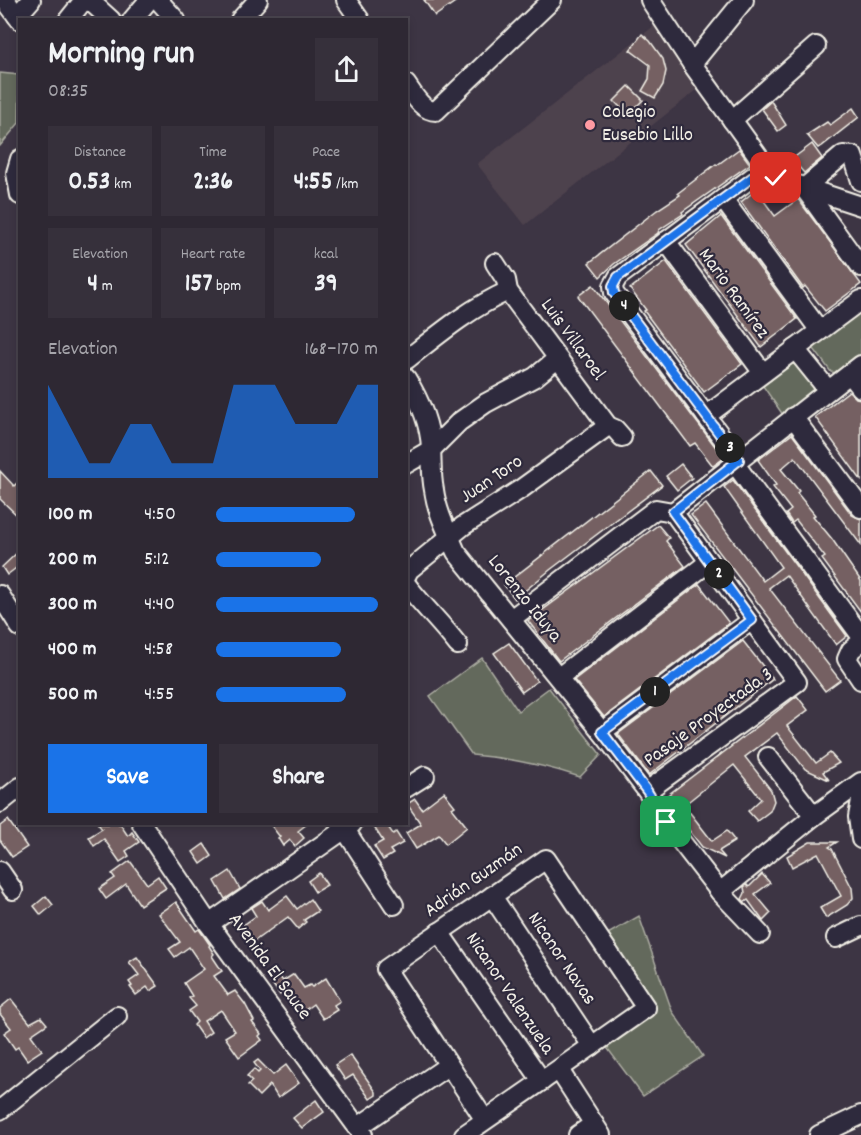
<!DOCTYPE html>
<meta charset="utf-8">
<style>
:root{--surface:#2e2833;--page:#36303b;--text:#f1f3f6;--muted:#a7a6ac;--line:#49444e;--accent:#1a73e8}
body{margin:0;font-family:Dekko,sans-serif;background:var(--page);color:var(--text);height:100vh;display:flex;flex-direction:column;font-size:22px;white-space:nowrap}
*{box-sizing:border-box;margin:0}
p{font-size:20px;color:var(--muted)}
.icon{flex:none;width:33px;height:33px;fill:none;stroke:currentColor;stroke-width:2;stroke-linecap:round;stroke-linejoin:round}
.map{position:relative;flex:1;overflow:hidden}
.details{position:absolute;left:18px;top:18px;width:390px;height:807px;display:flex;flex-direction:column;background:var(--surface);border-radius:0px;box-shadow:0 3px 9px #0003,0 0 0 2px var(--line)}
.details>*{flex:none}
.pin{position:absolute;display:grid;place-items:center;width:51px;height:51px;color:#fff;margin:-26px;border-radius:12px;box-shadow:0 3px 9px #0006}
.km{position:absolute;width:30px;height:30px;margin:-15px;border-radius:50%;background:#222;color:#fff;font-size:16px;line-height:30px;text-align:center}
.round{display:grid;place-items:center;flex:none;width:63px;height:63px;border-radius:0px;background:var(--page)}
.summary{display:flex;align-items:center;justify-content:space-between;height:102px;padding:0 30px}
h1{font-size:33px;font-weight:700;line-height:45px}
.figures{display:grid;grid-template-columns:repeat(3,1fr);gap:9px;height:102px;padding:6px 30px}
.figures div{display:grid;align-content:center;border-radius:0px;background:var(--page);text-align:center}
.figures b{font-size:26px;font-weight:700}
.figures small{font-size:16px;font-weight:400}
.figures p{font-size:16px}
.chart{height:168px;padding:12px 30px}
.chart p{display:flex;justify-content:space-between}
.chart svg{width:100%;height:108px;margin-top:6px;fill:var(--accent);opacity:.7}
.action{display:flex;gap:12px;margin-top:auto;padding:12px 30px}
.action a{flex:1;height:69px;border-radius:0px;background:var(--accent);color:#fff;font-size:24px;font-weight:700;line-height:69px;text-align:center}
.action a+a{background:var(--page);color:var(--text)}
ul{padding:0 30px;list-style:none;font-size:20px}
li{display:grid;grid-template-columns:96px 72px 1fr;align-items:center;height:45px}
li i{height:15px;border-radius:8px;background:var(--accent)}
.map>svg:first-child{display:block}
.built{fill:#4e424d}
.green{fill:#64695c;stroke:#acada2;stroke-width:1.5}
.building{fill:#756162;stroke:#f4f1e8;stroke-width:1.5}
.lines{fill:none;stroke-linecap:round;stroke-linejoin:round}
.minor-casing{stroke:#f4f1e8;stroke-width:22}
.minor{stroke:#2f2a3d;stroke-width:18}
.route-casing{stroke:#fff;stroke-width:12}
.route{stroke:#1a73e8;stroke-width:8}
.poi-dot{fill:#ff9aa2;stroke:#2f2a3d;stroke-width:2}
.labels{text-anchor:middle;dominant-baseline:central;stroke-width:4.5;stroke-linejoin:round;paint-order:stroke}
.poi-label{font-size:20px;fill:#f4f1e8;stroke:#2f2a3d;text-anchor:start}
.street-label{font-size:20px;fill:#f4f1e8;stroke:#2f2a3d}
</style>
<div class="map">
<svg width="861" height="1135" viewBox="0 0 861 1135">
<rect width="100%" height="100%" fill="#3d3544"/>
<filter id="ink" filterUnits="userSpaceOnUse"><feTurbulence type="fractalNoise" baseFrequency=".0167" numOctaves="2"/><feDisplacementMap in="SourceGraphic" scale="12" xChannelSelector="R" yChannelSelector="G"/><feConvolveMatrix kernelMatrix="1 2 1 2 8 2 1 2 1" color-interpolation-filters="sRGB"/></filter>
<g filter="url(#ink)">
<!-- built -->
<path class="built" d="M654,26L702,86L525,225L477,164Z"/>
<!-- green -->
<g class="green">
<path d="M0,73L20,75L19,123L0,146Z"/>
<path d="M861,310V355L837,373L831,372L814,349L816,344Z"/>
<path d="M792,364L800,365L814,385L813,392L783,415L763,386Z"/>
<path d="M482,658L518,711L549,688L601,755L580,777C544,765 509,758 472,755L430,696Z"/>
<path d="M639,916L672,1011L703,1056L643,1096L605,1045L654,1012L606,935Z"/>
</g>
<!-- building -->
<g class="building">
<path d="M424,0H458L435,16Z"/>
<path d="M642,34L650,41L663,59L666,71L663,85L655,98L642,91L649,79L650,65L630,50Z"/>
<path d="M629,86L643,100L628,115L614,101Z"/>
<path d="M771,101L786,125L778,131L762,109Z"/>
<path d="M853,108L859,117L822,146L818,148L807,135L827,122L830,125Z"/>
<path d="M812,144L822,158L804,173L792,159Z"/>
<path d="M739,149L750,164L682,212L683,214L659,230L658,233L614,264L600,277L589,263L657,210L680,195L678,193L716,164L717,165Z"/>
<path d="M756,190L775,216L798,199L861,284L825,311L805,286L803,288L741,202Z"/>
<path d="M721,216L797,319L761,347L686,245Z"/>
<path d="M666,261L742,364L704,392L644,311L646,310L630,289Z"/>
<path d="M593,285L724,458L713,466L695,443L690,446L578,296Z"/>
<path d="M849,391L856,398L861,399V480L815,417Z"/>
<path d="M792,434L852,515L861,519V545L795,457L781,469L799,491L797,493L815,515L813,516L832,539L861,581V612L822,559L825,557L796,520L792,523L786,514L791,510L773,487L776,485L758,460Z"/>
<path d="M681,464L692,478L677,490L666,476Z"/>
<path d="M0,471L14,486L20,480V518L0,499Z"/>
<path d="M651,471L662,485L550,570L515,599L504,585Z"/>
<path d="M733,480L847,636L836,645L786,575L769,588L840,680L825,691L691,515L706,504L763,581L781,567L724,487Z"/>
<path d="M658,525L669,538L666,541L685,566L559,661L528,621Z"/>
<path d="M20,550V565L7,575L2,567Z"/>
<path d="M699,584L729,623L604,717L574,680Z"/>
<path d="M743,641L773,679L649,775L618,734Z"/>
<path d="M509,643L537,681L522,692L494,653Z"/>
<path d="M797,696L808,710L787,726L816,763L830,753L839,763L823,772L829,780L805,769L777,733L745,757L771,790L774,801L770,811L757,821L748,811L761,799L734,765L684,805L712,841L727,831L735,841L719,851L725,858L702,847L664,798Z"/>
<path d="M444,792L455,806L452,808L467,827L446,844L439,835L416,849L406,833L421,824L407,804L415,799L422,809Z"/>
<path d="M8,820L27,847L12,857L0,840V826Z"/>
<path d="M98,824H120L128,836L132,832L139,842L126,851L129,856L120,862L104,839L94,846L89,837L102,829Z"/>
<path d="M270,824H307L298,831L304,838L295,846L290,840L283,846L278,838L280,837Z"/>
<path d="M372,824H386L393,834L396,832L403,843L390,850L393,854L383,860L374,846L383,841Z"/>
<path d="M810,842H837L829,847L832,849L852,888L853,898L847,905L826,918L820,908L841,896L818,853L792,867L787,856Z"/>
<path d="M204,844L212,856L201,864L193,852Z"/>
<path d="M130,861L147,884L158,876L166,888L140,905L126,884L106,899L99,889L115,878L112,874Z"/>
<path d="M230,871L240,889L225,899L215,881Z"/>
<path d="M319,873L327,885L315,892L308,881Z"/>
<path d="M762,874L770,883L755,894L771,913L763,921L748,900L745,902L742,899L745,893L744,887L747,885L749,887Z"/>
<path d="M46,896L53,905L41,915L34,906Z"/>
<path d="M287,896L297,909L310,899L318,911L304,920L306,922L298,929L288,917L253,942L242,926L256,916L251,908L262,901L268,910Z"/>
<path d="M176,902L196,931L199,929L210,945L209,946L214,954L212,956L222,971L214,976L228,995L235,991L245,1004L254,1021L252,1022L261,1034L259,1036L262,1040L239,1057L225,1037L235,1031L221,1010L204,1021L211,1032L203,1038L194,1025L197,1022L189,1011L196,1006L189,998L192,996L184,983L204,969L189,947L175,957L169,949L180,942L159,914Z"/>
<path d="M137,957L158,986L150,991L147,987L136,995L130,987L132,986L129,982L139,975L129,962Z"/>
<path d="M294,974L304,988L310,985L312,987L326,978L340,1001L334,1005L337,1010L323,1019L313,1004L301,1013L286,991L280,995L271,982L279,976L283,981Z"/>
<path d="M11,999L30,1023L41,1017L47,1024L31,1035L42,1050L27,1060L18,1047L15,1049L4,1033L11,1028L0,1014V1008Z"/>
<path d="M350,1055L376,1092V1095L370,1099L353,1075L345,1080L335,1065Z"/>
<path d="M258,1060L273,1075L286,1065L299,1083L278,1098L270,1085L259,1096L248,1085L252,1081L247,1076L254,1069L258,1073L260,1071L254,1063Z"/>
<path d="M316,1100L324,1112L302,1128L293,1118Z"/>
</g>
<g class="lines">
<defs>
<g id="minor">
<path d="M5,0L20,20"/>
<path d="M89,0L111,20"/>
<path d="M158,0L176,20"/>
<path d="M346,0L360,20"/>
<path d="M650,0L692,64L766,167"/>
<path d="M17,16L31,0"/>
<path d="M68,20L84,0"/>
<path d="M132,20L149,0"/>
<path d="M240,20L258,0"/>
<path d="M692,64L744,0"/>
<path d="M406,84C414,95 422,111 436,111L552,0"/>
<path d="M732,120L816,46"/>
<path d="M20,159L16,173L20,195"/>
<path d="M861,181L853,156L843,155L804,188L861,267"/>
<path d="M723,199L820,331"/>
<path d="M666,241L763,373"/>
<path d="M495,263L506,280L508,291L608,426L615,429L622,437"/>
<path d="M795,349L828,390"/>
<path d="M406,360C439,334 470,308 508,291"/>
<path d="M850,374L861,388"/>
<path d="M406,378C419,399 430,423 431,448C432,462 431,476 434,490C437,512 447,531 456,552L602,732L647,791L666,822L720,892L760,934"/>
<path d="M706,416L861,300"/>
<path d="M793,417L861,508"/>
<path d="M739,460L614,293L613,286L618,277L766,167L776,178L861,206"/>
<path d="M406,464L432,449L459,422L486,403L535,377L557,359"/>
<path d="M735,464L861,636"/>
<path d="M406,576L409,570L463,526L521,489L608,426"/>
<path d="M406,584C423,606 442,624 458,645"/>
<path d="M0,595L20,627"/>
<path d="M511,619L656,509L673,512L861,365"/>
<path d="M861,642L851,650L847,659L861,680"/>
<path d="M559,677L709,562"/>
<path d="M602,732L752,620"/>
<path d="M768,757L814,816"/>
<path d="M406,788L425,776"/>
<path d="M647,791L797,682L673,512"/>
<path d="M861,800L858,817L861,839"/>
<path d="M0,803L20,787"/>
<path d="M142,824L209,924L363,1135"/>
<path d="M344,828L394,905"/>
<path d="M0,871L13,890"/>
<path d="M720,892L814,816L861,782"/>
<path d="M492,896L592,1046"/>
<path d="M209,924L352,824"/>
<path d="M439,932L542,1081"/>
<path d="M836,938L861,926"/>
<path d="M559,1070L601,1135"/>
<path d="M0,1110L117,1016"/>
<path d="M358,1127L449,1065"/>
<path d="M464,1135C525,1093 585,1051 646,1008L546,859L386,969L485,1120"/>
<path d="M578,1135L594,1124"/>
<path d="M819,1135L861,1115"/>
</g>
</defs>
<!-- minor casing -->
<use href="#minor" class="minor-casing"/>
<!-- minor -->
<use href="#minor" class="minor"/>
</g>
</g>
<g class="lines" filter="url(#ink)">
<defs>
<path id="route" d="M666,822L647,791L602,732L752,620L673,512L739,460L614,293L613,286L618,277L766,167L776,178"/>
</defs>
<!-- route casing -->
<use href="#route" class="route-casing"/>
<!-- route -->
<use href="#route" class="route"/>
</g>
<!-- markers -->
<circle class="poi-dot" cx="590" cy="125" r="6"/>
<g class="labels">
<!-- poi labels -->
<g class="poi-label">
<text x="602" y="113">Colegio<tspan x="602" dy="23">Eusebio Lillo</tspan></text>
</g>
<!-- street labels -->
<g class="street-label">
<text transform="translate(733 294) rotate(54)">Mario Ramírez</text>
<text transform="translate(572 340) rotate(54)">Luis Villaroel</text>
<text transform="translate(492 480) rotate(-34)">Juan Toro</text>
<text transform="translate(524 599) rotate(51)">Lorenzo Iduya</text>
<text transform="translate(709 718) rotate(-36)">Pasaje Proyectada 3</text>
<text transform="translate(474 881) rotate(-35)">Adrián Guzmán</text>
<text transform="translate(561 959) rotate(56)">Nicanor Navas</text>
<text transform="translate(269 967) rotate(54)">Avenida El Sauce</text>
<text transform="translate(509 994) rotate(56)">Nicanor Valenzuela</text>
</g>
</g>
</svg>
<div class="pin" style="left:666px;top:822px;background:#1e9e55"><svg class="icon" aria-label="arrive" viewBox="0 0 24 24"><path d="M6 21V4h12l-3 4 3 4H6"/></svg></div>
<div class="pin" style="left:776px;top:178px;background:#d93025"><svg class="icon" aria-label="check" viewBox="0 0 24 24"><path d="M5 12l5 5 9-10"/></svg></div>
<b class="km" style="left:655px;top:692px">1</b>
<b class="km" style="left:719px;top:574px">2</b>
<b class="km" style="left:730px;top:448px">3</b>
<b class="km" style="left:624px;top:306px">4</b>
<section class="details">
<div class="summary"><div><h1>Morning run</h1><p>08:35</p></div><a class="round"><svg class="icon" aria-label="share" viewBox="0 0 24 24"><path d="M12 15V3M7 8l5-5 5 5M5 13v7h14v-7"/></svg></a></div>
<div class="figures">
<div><p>Distance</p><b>0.53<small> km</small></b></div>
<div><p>Time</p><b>2:36</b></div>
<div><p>Pace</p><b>4:55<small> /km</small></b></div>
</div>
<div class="figures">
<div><p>Elevation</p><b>4<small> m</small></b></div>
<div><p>Heart rate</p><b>157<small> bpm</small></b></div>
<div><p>kcal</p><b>39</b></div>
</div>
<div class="chart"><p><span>Elevation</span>168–170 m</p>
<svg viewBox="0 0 160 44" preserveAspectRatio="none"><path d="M0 44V6L10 22L20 38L30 38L40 22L50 22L60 38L70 38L80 38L90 6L100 6L110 6L120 22L130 22L140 22L150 6L160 6V44z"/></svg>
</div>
<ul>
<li><b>100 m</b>4:50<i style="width:86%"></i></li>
<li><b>200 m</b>5:12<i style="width:65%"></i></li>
<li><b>300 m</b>4:40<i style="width:100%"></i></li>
<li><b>400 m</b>4:58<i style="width:77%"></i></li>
<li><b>500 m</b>4:55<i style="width:80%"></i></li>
</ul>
<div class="action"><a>Save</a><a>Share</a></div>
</section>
</div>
